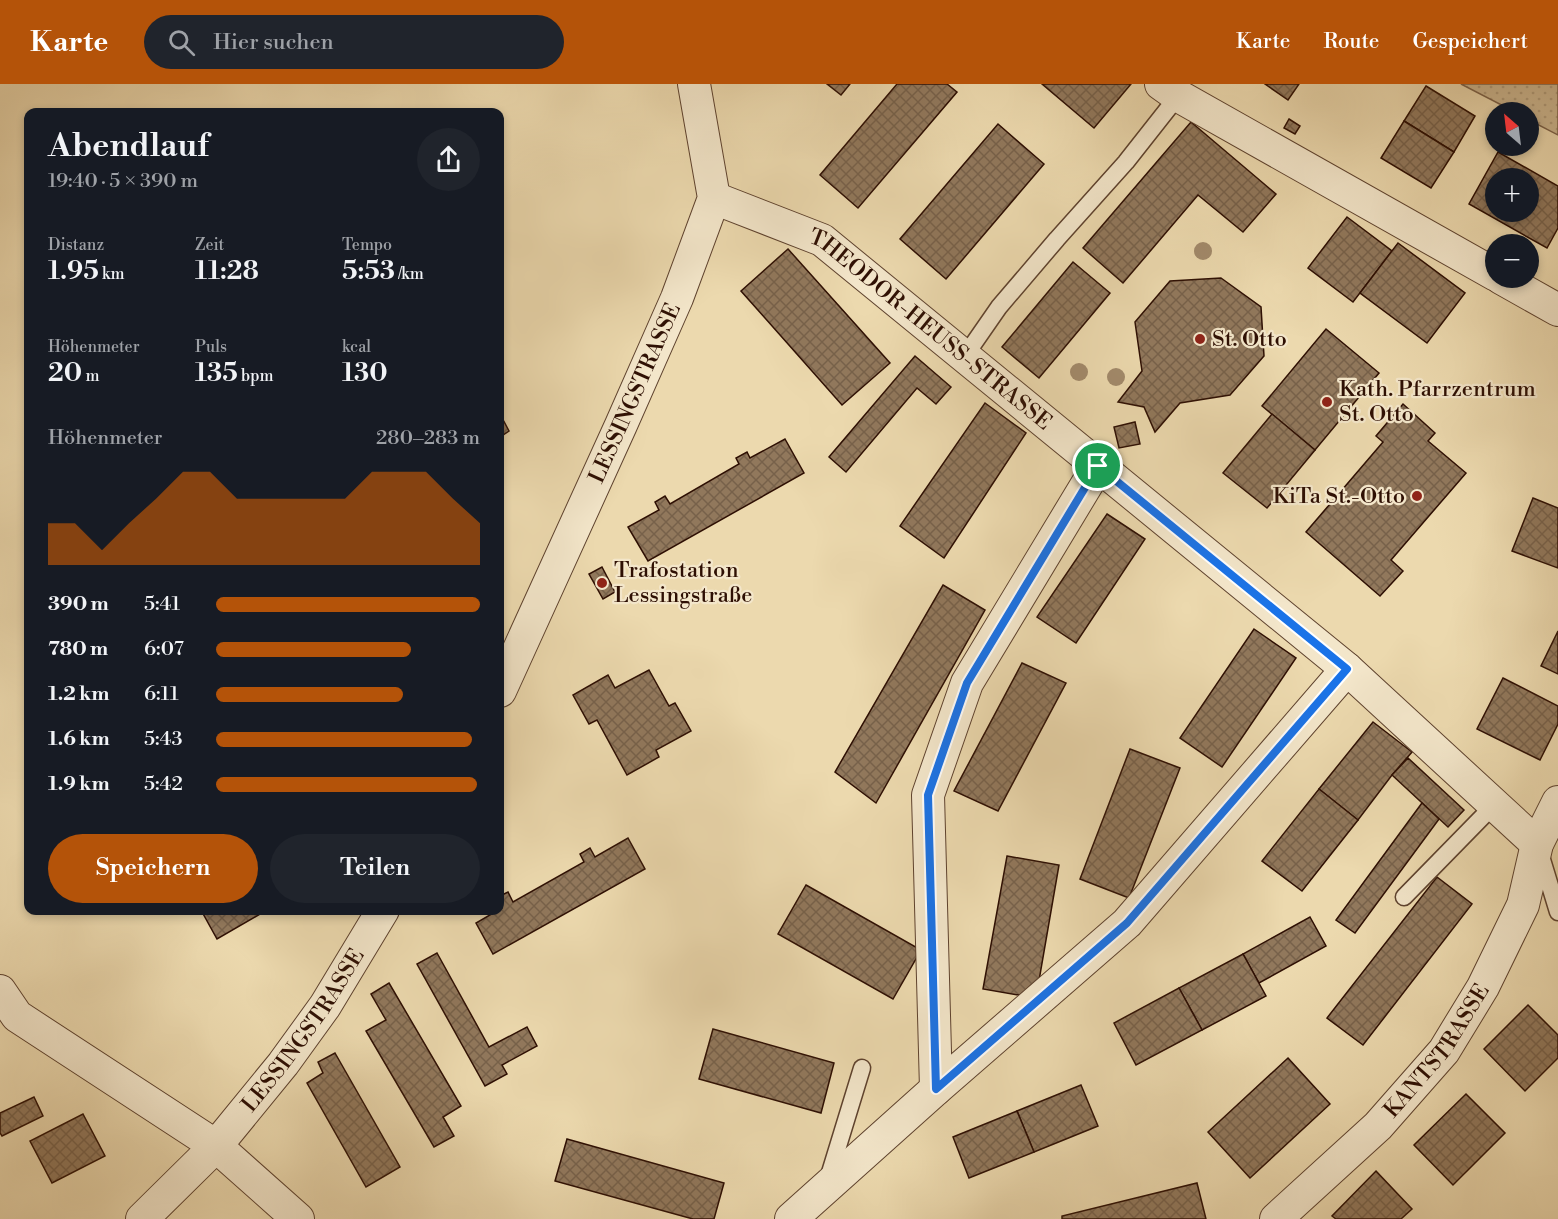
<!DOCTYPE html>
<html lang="de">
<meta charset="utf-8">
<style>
:root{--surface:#171b24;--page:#20242c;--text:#f1f3f6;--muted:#9ea1a6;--accent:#b45309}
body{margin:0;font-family:"Libre Bodoni",serif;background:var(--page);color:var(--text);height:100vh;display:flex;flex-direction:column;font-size:22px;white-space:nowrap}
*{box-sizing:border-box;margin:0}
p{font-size:20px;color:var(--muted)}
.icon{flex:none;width:33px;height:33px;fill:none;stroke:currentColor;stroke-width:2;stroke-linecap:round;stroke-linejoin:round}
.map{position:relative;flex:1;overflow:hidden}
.details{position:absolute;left:24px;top:24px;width:480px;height:807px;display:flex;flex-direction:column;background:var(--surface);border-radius:12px;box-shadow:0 3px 9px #0003}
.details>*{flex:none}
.needle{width:39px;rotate:332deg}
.tools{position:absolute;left:1485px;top:18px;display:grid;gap:12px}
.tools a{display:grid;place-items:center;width:54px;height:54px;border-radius:50%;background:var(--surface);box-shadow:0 3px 9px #0003;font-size:30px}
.pin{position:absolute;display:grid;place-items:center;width:51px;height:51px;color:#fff;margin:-26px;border:3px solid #fff;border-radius:50%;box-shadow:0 2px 6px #0007}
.round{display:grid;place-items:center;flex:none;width:63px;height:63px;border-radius:32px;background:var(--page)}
.overview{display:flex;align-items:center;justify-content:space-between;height:102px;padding:0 24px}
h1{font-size:33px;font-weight:600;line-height:45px}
.metrics{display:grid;grid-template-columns:repeat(3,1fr);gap:9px;height:102px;padding:6px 24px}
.metrics div{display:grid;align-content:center}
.metrics b{font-size:26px;font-weight:600}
.metrics small{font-size:16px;font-weight:400}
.metrics p{font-size:16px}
.chart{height:168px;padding:12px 24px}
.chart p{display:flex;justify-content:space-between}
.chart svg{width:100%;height:108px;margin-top:6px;fill:var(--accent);opacity:.7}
.button{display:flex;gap:12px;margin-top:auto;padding:12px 24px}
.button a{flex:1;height:69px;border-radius:36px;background:var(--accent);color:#fff;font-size:24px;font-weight:600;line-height:69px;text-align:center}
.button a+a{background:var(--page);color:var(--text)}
ul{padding:0 24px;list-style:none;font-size:20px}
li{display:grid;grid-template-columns:96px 72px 1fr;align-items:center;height:45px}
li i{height:15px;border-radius:8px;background:var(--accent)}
header{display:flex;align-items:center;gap:36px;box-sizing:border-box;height:84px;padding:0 30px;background:var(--accent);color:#fff}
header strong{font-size:28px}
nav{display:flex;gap:33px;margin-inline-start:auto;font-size:21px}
.search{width:420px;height:54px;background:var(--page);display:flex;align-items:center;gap:15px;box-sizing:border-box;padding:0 21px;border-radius:33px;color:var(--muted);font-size:22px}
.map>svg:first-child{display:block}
.park{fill:url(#park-dots);stroke:#7d634a;stroke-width:1.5}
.building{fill:url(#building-cross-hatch);stroke:#2e0f03;stroke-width:1.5;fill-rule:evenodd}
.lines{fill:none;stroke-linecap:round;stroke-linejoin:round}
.lane-casing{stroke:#5e422e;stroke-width:19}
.street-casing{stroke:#5e422e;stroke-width:34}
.lane{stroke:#f3e6ca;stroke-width:16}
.street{stroke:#f3e6ca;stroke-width:32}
.tree{fill:#a28a6b}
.route-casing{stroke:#fff;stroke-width:12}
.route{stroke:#1a73e8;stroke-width:8}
.poi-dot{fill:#8f2418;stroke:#f3e6ca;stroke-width:2}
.labels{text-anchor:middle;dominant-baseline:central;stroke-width:4.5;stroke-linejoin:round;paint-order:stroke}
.street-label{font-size:22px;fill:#2e0f03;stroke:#f3e6ca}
.poi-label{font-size:22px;fill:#2e0f03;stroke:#f3e6ca;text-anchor:start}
</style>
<header>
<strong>Karte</strong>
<div class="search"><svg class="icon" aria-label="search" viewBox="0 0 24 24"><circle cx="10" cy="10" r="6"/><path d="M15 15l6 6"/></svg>Hier suchen</div>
<nav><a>Karte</a><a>Route</a><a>Gespeichert</a></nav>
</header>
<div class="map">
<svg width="1558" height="1135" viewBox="0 0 1558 1135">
<defs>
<pattern id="park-dots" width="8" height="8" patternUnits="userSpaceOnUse" patternTransform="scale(1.5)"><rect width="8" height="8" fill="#ccb791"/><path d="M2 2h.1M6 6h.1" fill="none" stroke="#b09c7b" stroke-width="1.8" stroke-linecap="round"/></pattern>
<pattern id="building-cross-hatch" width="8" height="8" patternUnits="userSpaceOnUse" patternTransform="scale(1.5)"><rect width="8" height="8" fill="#91785c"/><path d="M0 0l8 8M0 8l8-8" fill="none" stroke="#77614a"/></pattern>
</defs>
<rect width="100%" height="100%" fill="#ecd9ae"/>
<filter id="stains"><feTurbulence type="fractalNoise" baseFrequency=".00333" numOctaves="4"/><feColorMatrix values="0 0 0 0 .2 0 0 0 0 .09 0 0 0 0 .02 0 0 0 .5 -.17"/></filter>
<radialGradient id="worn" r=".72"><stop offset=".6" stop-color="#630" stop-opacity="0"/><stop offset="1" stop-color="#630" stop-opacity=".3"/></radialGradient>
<!-- park -->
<path class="park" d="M1461,0H1558V51L1529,36L1528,28H1515Z"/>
<!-- building -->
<g class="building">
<path d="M827,0H850L841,11Z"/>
<path d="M897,0H947L957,8L858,124L820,91Z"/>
<path d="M1042,0H1131L1094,44Z"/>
<path d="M1265,0H1299L1288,16Z"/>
<path d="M1426,2L1475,32L1454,68L1404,37Z"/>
<path d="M1289,35L1300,42L1295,50L1284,44Z"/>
<path d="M1404,37L1454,68L1431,104L1381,74Z"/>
<path d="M1191,38L1276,110L1243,148L1198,111L1123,199L1083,164Z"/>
<path d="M998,40L1044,80L946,195L900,155Z"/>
<path d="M1498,68L1558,102V144L1547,164L1469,120ZM1496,94H1528V128H1496Z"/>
<path d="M1347,133L1392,167L1353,218L1308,184Z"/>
<path d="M1398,159L1465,209L1427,259L1360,209Z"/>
<path d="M788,165L890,279L842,321L741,207Z"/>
<path d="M1073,178L1110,209L1039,294L1002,263Z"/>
<path d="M1221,194L1261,223L1264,272L1230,311L1180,319L1155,348L1144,323L1118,318L1142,287L1135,238L1170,197Z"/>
<path d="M1326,245L1379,289L1315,366L1262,322Z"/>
<path d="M915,272L951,303L936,320L917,304L846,388L829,373Z"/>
<path d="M985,319L1026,349L944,474L900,442Z"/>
<path d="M1403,320L1435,349L1428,357L1466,389L1391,476L1403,487L1380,512L1306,448L1383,358L1376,352Z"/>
<path d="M500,330L509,347L500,353Z"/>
<path d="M1272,330L1315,366L1267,424L1223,389Z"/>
<path d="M1135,338L1140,360L1119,364L1114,343Z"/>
<path d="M785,355L804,389L648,477L628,443L659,426L655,418L665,412L670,420L739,380L736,374L747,368L750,374Z"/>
<path d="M1533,414L1558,424V484L1512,467Z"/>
<path d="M1107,430L1145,455L1076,559L1037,533Z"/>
<path d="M602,483L615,508L603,515L589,490Z"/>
<path d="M943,501L985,526L876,719L835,688Z"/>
<path d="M1254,545L1296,574L1222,683L1180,654Z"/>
<path d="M1558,547V590L1541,582Z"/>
<path d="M1022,579L1066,599L998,727L954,707Z"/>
<path d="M649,586L669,622L675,619L691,647L656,666L659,673L627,691L597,636L589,640L573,611L608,591L615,604Z"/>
<path d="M1503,594L1558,622V640L1540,676L1477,645Z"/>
<path d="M1373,638L1412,668L1392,691L1358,736L1319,705Z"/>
<path d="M1130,665L1180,684L1129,814L1080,795Z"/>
<path d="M1408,674L1464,726L1448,743L1392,691Z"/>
<path d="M1319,705L1358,736L1302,807L1262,777Z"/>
<path d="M1422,719L1439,735L1355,849L1336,836Z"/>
<path d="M628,754L645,785L493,870L476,839L502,824L500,819V812L508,808L513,818L584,778L580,770L590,764L595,773Z"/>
<path d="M1007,772L1059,781L1036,914L983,905Z"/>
<path d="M1437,793L1472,820L1363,961L1327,934Z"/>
<path d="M806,801L921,866L893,915L778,850Z"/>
<path d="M201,826H267L217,855Z"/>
<path d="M1310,833L1326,862L1259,899L1243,870Z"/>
<path d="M437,869L489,963L527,943L537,962L502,981L507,990L485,1002L417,880Z"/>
<path d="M1243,870L1266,912L1202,946L1179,904Z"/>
<path d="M389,899L461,1022L443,1033L454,1052L434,1063L366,947L386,936L371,910Z"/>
<path d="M1179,904L1202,946L1136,981L1114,939Z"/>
<path d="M1528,921L1558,951V974L1525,1007L1484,965Z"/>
<path d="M713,945L834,979L821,1029L699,995Z"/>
<path d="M335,969L400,1083L366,1103L307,999L323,989L318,978Z"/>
<path d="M1288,974L1330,1020L1250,1094L1208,1048Z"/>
<path d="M1081,1001L1098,1042L1034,1068L1017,1027Z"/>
<path d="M1466,1010L1505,1049L1453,1101L1414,1061Z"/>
<path d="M34,1013L43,1032L2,1052L0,1049V1029Z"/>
<path d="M1017,1027L1034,1068L969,1094L953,1053Z"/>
<path d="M83,1030L105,1072L52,1099L30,1057Z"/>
<path d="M567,1055L724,1099L714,1135H693L555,1097Z"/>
<path d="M1376,1087L1412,1125L1401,1135H1336L1332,1132Z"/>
<path d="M1197,1099L1206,1135H1062V1132Z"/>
</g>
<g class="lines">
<defs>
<g id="lane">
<path d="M965,272L999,223L1057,155L1126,78L1178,12"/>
<path d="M1540,769L1558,828"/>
<path d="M1404,813L1494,721"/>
<path d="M828,1095L862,984"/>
</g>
<g id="street">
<path d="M1161,0L1175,10L1496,191"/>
<path id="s1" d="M714,114L822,156L1347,585L1537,760"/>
<path d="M1501,194L1558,226"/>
<path id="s2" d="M500,607L621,341L677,214L714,114L694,0"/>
<path d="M0,907L17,932L216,1062L298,1135"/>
<path d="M936,1005L928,711L967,599L1098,382"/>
<path id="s3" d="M142,1135L216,1062L283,980L325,922L383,826"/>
<path d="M791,1135L936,1005L1127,839L1347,585"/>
<path id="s4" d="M1276,1135L1378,1042L1444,967L1483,903L1523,821L1537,760L1558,718"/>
</g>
</defs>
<!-- lane casing -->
<use href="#lane" class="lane-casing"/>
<!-- street casing -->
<use href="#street" class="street-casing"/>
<!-- lane -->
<use href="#lane" class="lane"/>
<!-- street -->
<use href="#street" class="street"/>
</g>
<!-- trees -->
<g class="tree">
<circle cx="1203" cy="167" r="9"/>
<circle cx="1079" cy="288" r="9"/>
<circle cx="1116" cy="293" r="9"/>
</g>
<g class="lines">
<defs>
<path id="route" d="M1098,382L1347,585L1127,839L936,1005L928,711L967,599Z"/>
</defs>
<!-- route casing -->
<use href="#route" class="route-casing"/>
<!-- route -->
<use href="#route" class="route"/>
</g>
<!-- markers -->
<g class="poi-dot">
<circle cx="1200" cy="255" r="6"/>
<circle cx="1327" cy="318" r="6"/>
<circle cx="1417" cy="412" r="6"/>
<circle cx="602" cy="499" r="6"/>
</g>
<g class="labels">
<!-- street labels -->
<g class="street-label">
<text stroke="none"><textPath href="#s1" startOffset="256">THEODOR-HEUSS-STRASSE</textPath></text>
<text stroke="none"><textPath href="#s2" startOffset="327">LESSINGSTRASSE</textPath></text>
<text stroke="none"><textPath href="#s3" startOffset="249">LESSINGSTRASSE</textPath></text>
<text stroke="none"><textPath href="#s4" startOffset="234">KANTSTRASSE</textPath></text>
</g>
<!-- poi labels -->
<g class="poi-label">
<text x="1212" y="255">St. Otto</text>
<text x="1339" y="305">Kath. Pfarrzentrum<tspan x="1339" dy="25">St. Otto</tspan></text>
<text x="1405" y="412" text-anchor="end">KiTa St.-Otto</text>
<text x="614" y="486">Trafostation<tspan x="614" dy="25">Lessingstraße</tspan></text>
</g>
</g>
<rect width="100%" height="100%" filter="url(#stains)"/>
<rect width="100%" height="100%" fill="url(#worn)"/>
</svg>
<div class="tools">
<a><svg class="needle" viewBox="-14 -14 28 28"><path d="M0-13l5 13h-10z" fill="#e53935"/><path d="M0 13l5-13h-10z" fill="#9ea1a6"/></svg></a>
<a>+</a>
<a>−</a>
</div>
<div class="pin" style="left:1098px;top:382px;background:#1e9e55"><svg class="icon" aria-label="arrive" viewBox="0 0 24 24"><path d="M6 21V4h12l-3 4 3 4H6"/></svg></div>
<section class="details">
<div class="overview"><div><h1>Abendlauf</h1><p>19:40 · 5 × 390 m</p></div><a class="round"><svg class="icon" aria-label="share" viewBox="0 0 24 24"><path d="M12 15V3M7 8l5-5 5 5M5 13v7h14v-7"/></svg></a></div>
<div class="metrics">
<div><p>Distanz</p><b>1.95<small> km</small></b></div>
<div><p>Zeit</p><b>11:28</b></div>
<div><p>Tempo</p><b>5:53<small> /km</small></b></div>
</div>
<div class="metrics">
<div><p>Höhenmeter</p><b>20<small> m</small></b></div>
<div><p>Puls</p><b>135<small> bpm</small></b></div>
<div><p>kcal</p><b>130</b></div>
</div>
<div class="chart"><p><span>Höhenmeter</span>280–283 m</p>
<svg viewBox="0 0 160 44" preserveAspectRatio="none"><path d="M0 44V27L10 27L20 38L30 27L40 17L50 6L60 6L70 17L80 17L90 17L100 17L110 17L120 6L130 6L140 6L150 17L160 27V44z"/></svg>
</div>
<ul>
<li><b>390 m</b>5:41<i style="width:100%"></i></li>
<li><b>780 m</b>6:07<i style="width:74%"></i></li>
<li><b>1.2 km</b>6:11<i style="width:71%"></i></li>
<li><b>1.6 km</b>5:43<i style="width:97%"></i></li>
<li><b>1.9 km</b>5:42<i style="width:99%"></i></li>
</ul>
<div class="button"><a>Speichern</a><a>Teilen</a></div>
</section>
</div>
